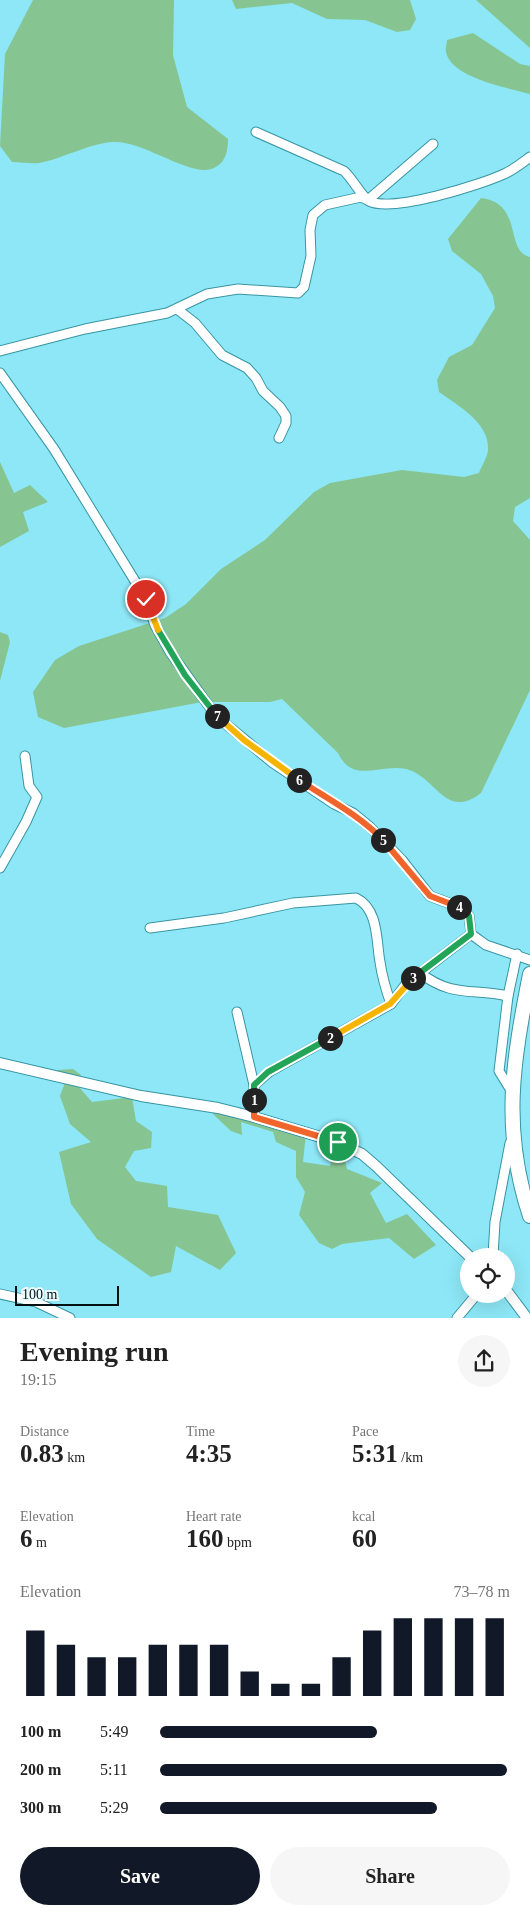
<!DOCTYPE html>
<meta charset="utf-8">
<style>
:root{--surface:#fff;--page:#f6f6f6;--text:#222;--muted:#767676;--accent:#111827}
body{margin:0;font-family:"Times New Roman",serif;background:var(--page);color:var(--text);height:100vh;display:flex;flex-direction:column;font-size:19px;white-space:nowrap}
*{box-sizing:border-box;margin:0}
p{font-size:16px;color:var(--muted)}
.icon{flex:none;width:28px;height:28px;fill:none;stroke:currentColor;stroke-width:2;stroke-linecap:round;stroke-linejoin:round}
.map{position:relative;height:1318px;overflow:hidden}
.panel{display:flex;flex-direction:column;background:var(--surface);flex:1}
.panel>*{flex:none}
.fabs{position:absolute;left:460px;top:1248px;display:grid;gap:10px}
.fabs a{display:grid;place-items:center;width:55px;height:55px;border-radius:50%;background:var(--surface);box-shadow:0 5px 20px #0002;font-size:25px}
.scale{position:absolute;left:15px;bottom:12px;width:104px;box-sizing:border-box;padding-left:5px;border:2px solid #011013;border-top:0;font-size:14px;line-height:18px;white-space:nowrap;color:#011013;-webkit-text-stroke:4px #eafbfe;paint-order:stroke}
.pin{position:absolute;display:grid;place-items:center;width:42px;height:42px;color:#fff;margin:-21px;border:2px solid #fff;border-radius:50%;box-shadow:0 1px 5px #0007}
.km{position:absolute;width:25px;height:25px;margin:-12px;border-radius:50%;background:#222;color:#fff;font-size:14px;line-height:25px;text-align:center}
.round{display:grid;place-items:center;flex:none;width:52px;height:52px;border-radius:26px;background:var(--page)}
.headline{display:flex;align-items:center;justify-content:space-between;height:85px;padding:0 20px}
h1{font-size:28px;font-weight:700;line-height:38px}
.stats{display:grid;grid-template-columns:repeat(3,1fr);gap:8px;height:85px;padding:5px 20px}
.stats div{display:grid;align-content:center}
.stats b{font-size:25px;font-weight:700}
.stats small{font-size:14px;font-weight:400}
.stats p{font-size:14px}
.chart{height:140px;padding:10px 20px}
.chart p{display:flex;justify-content:space-between}
.chart svg{width:100%;height:90px;margin-top:5px;stroke:var(--accent);stroke-width:6}
.cta{display:flex;gap:10px;margin-top:auto;padding:10px 20px}
.cta a{flex:1;height:58px;border-radius:30px;background:var(--accent);color:#fff;font-size:20px;font-weight:700;line-height:58px;text-align:center}
.cta a+a{background:var(--page);color:var(--text)}
ul{padding:0 20px;list-style:none;font-size:16px}
li{display:grid;grid-template-columns:80px 60px 1fr;align-items:center;height:38px}
li i{height:12px;border-radius:6px;background:var(--accent)}
.map>svg:first-child{display:block}
.green{fill:#86c592}
.lines{fill:none;stroke-linecap:round;stroke-linejoin:round}
.minor-casing{stroke:#3895a3;stroke-width:11}
.tertiary-casing{stroke:#3895a3;stroke-width:12}
.trunk-casing{stroke:#3895a3;stroke-width:16}
.minor{stroke:#fff;stroke-width:9}
.tertiary{stroke:#fff;stroke-width:10}
.trunk{stroke:#fff;stroke-width:14}
.split-1-casing{stroke:#fff;stroke-width:10}
.split-2-casing{stroke:#fff;stroke-width:10}
.split-3-casing{stroke:#fff;stroke-width:10}
.split-4-casing{stroke:#fff;stroke-width:10}
.split-5-casing{stroke:#fff;stroke-width:10}
.split-6-casing{stroke:#fff;stroke-width:10}
.split-7-casing{stroke:#fff;stroke-width:10}
.split-8-casing{stroke:#fff;stroke-width:10}
.split-9-casing{stroke:#fff;stroke-width:10}
.split-1{stroke:#f0652b;stroke-width:6}
.split-2{stroke:#22a559;stroke-width:6}
.split-3{stroke:#f5b400;stroke-width:6}
.split-4{stroke:#22a559;stroke-width:6}
.split-5{stroke:#f0652b;stroke-width:6}
.split-6{stroke:#f0652b;stroke-width:6}
.split-7{stroke:#f5b400;stroke-width:6}
.split-8{stroke:#22a559;stroke-width:6}
.split-9{stroke:#f5b400;stroke-width:6}
</style>
<div class="map">
<svg width="530" height="1318" viewBox="0 0 530 1318">
<rect width="100%" height="100%" fill="#8de7f6"/>
<!-- green -->
<g class="green">
<path d="M33,0H174L173,55L187,107L228,139C228,152 225,165 211,169C189,176 142,140 113,142C90,143 62,159 39,163C31,164 21,162 12,162L0,146L5,54Z"/>
<path d="M232,0H410L416,19L410,30L397,32L365,20L327,19L292,3L236,9Z"/>
<path d="M476,0H530V48Z"/>
<path d="M473,33L520,64L530,66V94C509,88 451,78 446,52C445,49 447,43 447,40Z"/>
<path d="M481,198C524,203 504,251 530,257V498L515,507L513,521L530,540V690L481,793C445,821 436,776 406,769C380,763 353,785 338,753L282,699L270,702H202L64,728L38,717L33,692L55,660L79,646L165,618L186,604L221,569L265,540L314,492L330,483L402,470L464,477L479,473C482,465 489,455 488,447C488,422 457,405 439,392L437,380L449,357L472,345L495,308L493,296L481,274L452,251L448,239Z"/>
<path d="M0,462L14,493L30,485L48,502L23,512L29,531L0,547Z"/>
<path d="M0,632L8,635L10,642L0,681Z"/>
<path d="M73,1069L81,1075L79,1087L92,1102L132,1097L136,1121L152,1132L151,1148L134,1151L125,1167L136,1181L167,1186L168,1207L218,1215L236,1253L220,1270L176,1246L171,1272L151,1277L97,1239L71,1204L59,1152L91,1142L70,1124L60,1096L64,1085L57,1070Z"/>
<path d="M212,1105L306,1133L303,1162L330,1166L334,1147L343,1153L347,1169L382,1183L370,1193L386,1223L407,1214L436,1245L414,1259L389,1238L342,1244L332,1249L319,1243L299,1215L305,1192L296,1177V1151L276,1142L273,1132L241,1122L242,1135L231,1131L213,1114Z"/>
</g>
<g class="lines">
<defs>
<g id="minor">
<path d="M256,132L344,171C353,179 361,196 369,201C392,213 480,185 504,174C513,170 522,163 530,157"/>
<path d="M177,309L195,323L222,355L247,368L256,378L263,391L280,407L286,416V423L279,438"/>
<path d="M0,351L85,329L167,313L207,294L238,289L298,293L304,287L311,256L310,230L313,215L325,205L361,197L368,200L433,144"/>
<path d="M0,373L54,449L146,599L155,625L170,652L216,716L273,763L334,804L353,813L370,827L402,860L430,896L459,907L469,916L471,934L475,937L486,945L530,960"/>
<path d="M0,868L26,822L37,797L29,786L25,756"/>
<path d="M150,928L224,918L293,903L356,898C379,909 376,941 380,962C382,976 386,990 391,1004"/>
<path d="M420,973C453,998 472,988 508,996"/>
<path d="M237,1012L254,1085V1117"/>
<path d="M254,1085L269,1072L391,1004L406,984L471,934"/>
<path d="M512,1092L499,1071L508,996L517,954"/>
<path d="M493,1256L495,1222L510,1143"/>
<path d="M0,1294L36,1302L70,1318"/>
<path d="M457,1318L477,1294"/>
</g>
<g id="tertiary">
<path d="M0,1063L141,1096L218,1108L254,1117L337,1142L362,1154L376,1166L469,1256"/>
<path d="M506,1290L527,1318"/>
</g>
<path id="trunk" d="M530,974C513,1061 501,1129 530,1216"/>
</defs>
<!-- minor casing -->
<use href="#minor" class="minor-casing"/>
<!-- tertiary casing -->
<use href="#tertiary" class="tertiary-casing"/>
<!-- trunk casing -->
<use href="#trunk" class="trunk-casing"/>
<!-- minor -->
<use href="#minor" class="minor"/>
<!-- tertiary -->
<use href="#tertiary" class="tertiary"/>
<!-- trunk -->
<use href="#trunk" class="trunk"/>
</g>
<g class="lines">
<defs>
<path id="split-1" d="M254,1100V1117L338,1142"/>
<path id="split-2" d="M254,1100V1085L268,1072L330,1038"/>
<path id="split-3" d="M330,1038L390,1004L413,978"/>
<path id="split-4" d="M413,978L471,934L469,916L459,907"/>
<path id="split-5" d="M383,840L430,896L459,907"/>
<path id="split-6" d="M299,780C328,799 359,815 383,840"/>
<path id="split-7" d="M217,716L244,740L299,780"/>
<path id="split-8" d="M158,630L185,675L217,716"/>
<path id="split-9" d="M146,599L158,630"/>
</defs>
<!-- split-1 casing -->
<use href="#split-1" class="split-1-casing"/>
<!-- split-2 casing -->
<use href="#split-2" class="split-2-casing"/>
<!-- split-3 casing -->
<use href="#split-3" class="split-3-casing"/>
<!-- split-4 casing -->
<use href="#split-4" class="split-4-casing"/>
<!-- split-5 casing -->
<use href="#split-5" class="split-5-casing"/>
<!-- split-6 casing -->
<use href="#split-6" class="split-6-casing"/>
<!-- split-7 casing -->
<use href="#split-7" class="split-7-casing"/>
<!-- split-8 casing -->
<use href="#split-8" class="split-8-casing"/>
<!-- split-9 casing -->
<use href="#split-9" class="split-9-casing"/>
<!-- split-1 -->
<use href="#split-1" class="split-1"/>
<!-- split-2 -->
<use href="#split-2" class="split-2"/>
<!-- split-3 -->
<use href="#split-3" class="split-3"/>
<!-- split-4 -->
<use href="#split-4" class="split-4"/>
<!-- split-5 -->
<use href="#split-5" class="split-5"/>
<!-- split-6 -->
<use href="#split-6" class="split-6"/>
<!-- split-7 -->
<use href="#split-7" class="split-7"/>
<!-- split-8 -->
<use href="#split-8" class="split-8"/>
<!-- split-9 -->
<use href="#split-9" class="split-9"/>
</g>
</svg>
<div class="fabs">
<a><svg class="icon" aria-label="locate" viewBox="0 0 24 24"><circle cx="12" cy="12" r="6"/><path d="M12 2v4M12 18v4M2 12h4M18 12h4"/></svg></a>
</div>
<div class="scale">100 m</div>
<div class="pin" style="left:338px;top:1142px;background:#1e9e55"><svg class="icon" aria-label="arrive" viewBox="0 0 24 24"><path d="M6 21V4h12l-3 4 3 4H6"/></svg></div>
<div class="pin" style="left:146px;top:599px;background:#d93025"><svg class="icon" aria-label="check" viewBox="0 0 24 24"><path d="M5 12l5 5 9-10"/></svg></div>
<b class="km" style="left:254px;top:1100px">1</b>
<b class="km" style="left:330px;top:1038px">2</b>
<b class="km" style="left:413px;top:978px">3</b>
<b class="km" style="left:459px;top:907px">4</b>
<b class="km" style="left:383px;top:840px">5</b>
<b class="km" style="left:299px;top:780px">6</b>
<b class="km" style="left:217px;top:716px">7</b>
</div>
<section class="panel">
<div class="headline"><div><h1>Evening run</h1><p>19:15</p></div><a class="round"><svg class="icon" aria-label="share" viewBox="0 0 24 24"><path d="M12 15V3M7 8l5-5 5 5M5 13v7h14v-7"/></svg></a></div>
<div class="stats">
<div><p>Distance</p><b>0.83<small> km</small></b></div>
<div><p>Time</p><b>4:35</b></div>
<div><p>Pace</p><b>5:31<small> /km</small></b></div>
</div>
<div class="stats">
<div><p>Elevation</p><b>6<small> m</small></b></div>
<div><p>Heart rate</p><b>160<small> bpm</small></b></div>
<div><p>kcal</p><b>60</b></div>
</div>
<div class="chart"><p><span>Elevation</span>73–78 m</p>
<svg viewBox="0 0 160 44" preserveAspectRatio="none"><path d="M5 44V12M15 44V19M25 44V25M35 44V25M45 44V19M55 44V19M65 44V19M75 44V32M85 44V38M95 44V38M105 44V25M115 44V12M125 44V6M135 44V6M145 44V6M155 44V6"/></svg>
</div>
<ul>
<li><b>100 m</b>5:49<i style="width:62%"></i></li>
<li><b>200 m</b>5:11<i style="width:99%"></i></li>
<li><b>300 m</b>5:29<i style="width:79%"></i></li>
</ul>
<div class="cta"><a>Save</a><a>Share</a></div>
</section>
